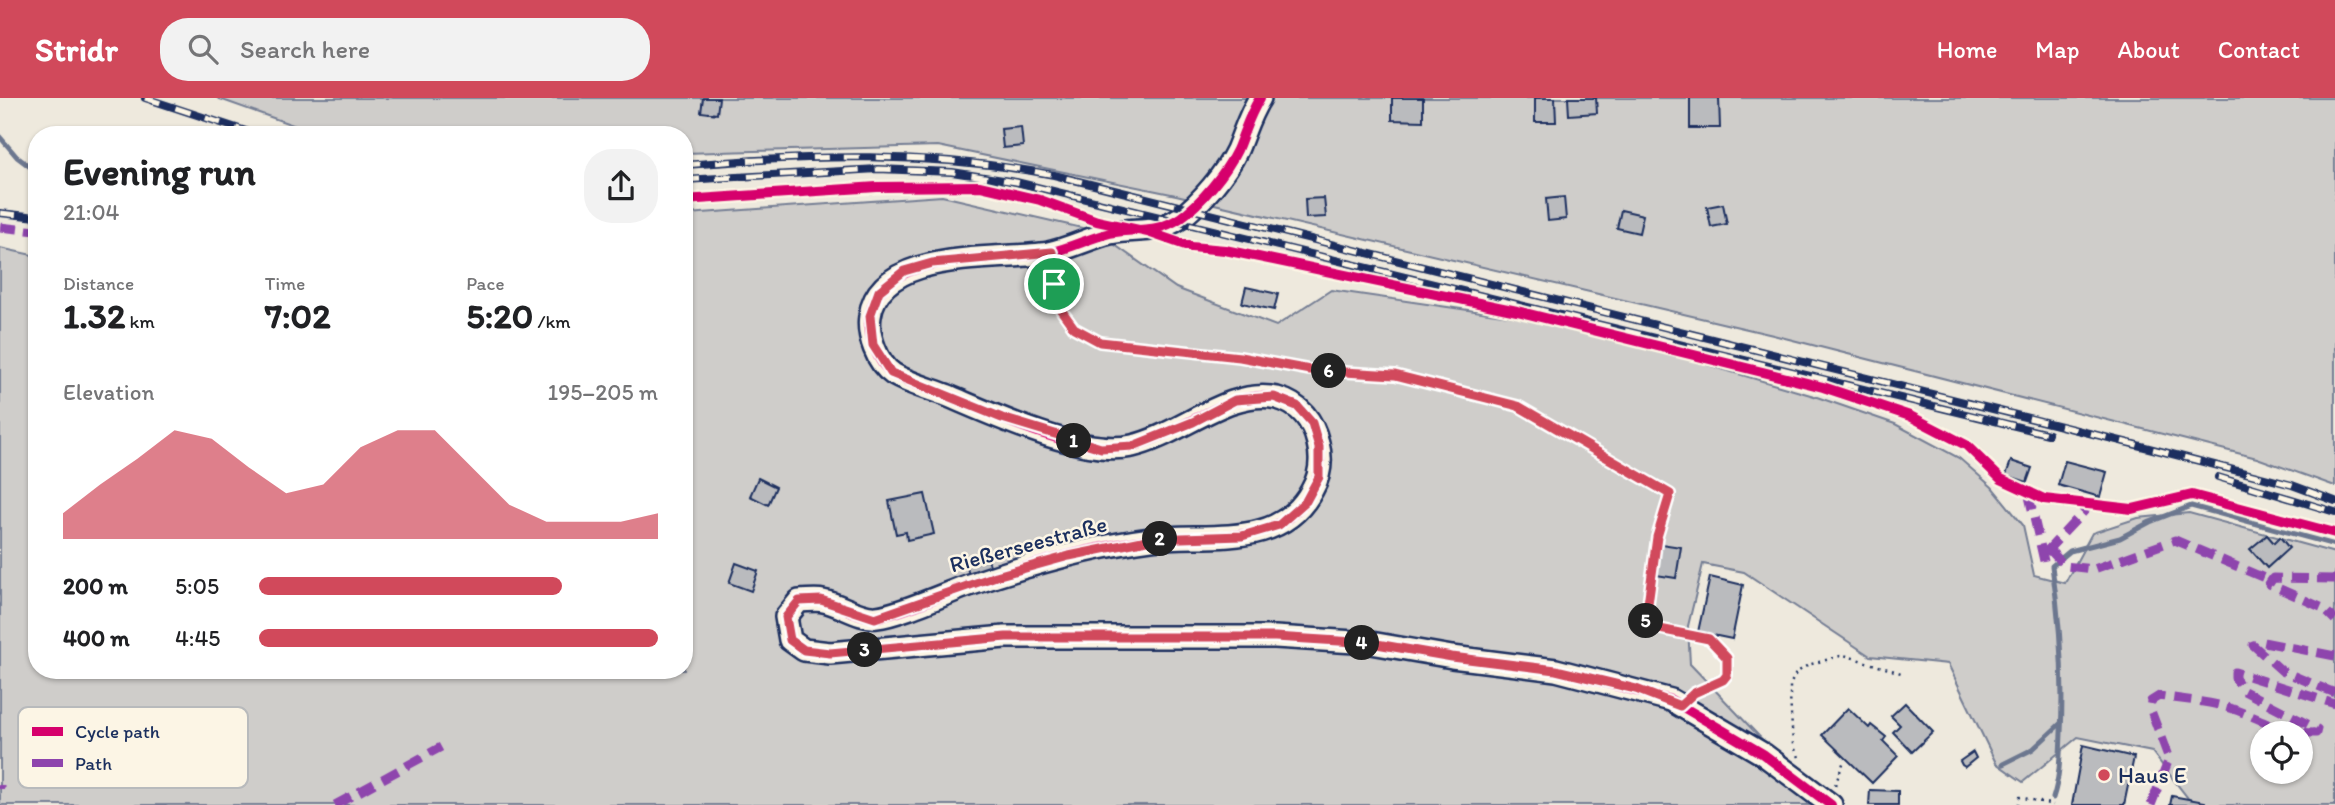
<!DOCTYPE html>
<meta charset="utf-8">
<style>
:root{--surface:#fff;--page:#f2f2f2;--text:#202124;--muted:#757577;--accent:#d1495b}
body{margin:0;font-family:Itim,sans-serif;background:var(--page);color:var(--text);height:100vh;display:flex;flex-direction:column;font-size:26px;white-space:nowrap}
*{box-sizing:border-box;margin:0}
p{font-size:23px;color:var(--muted)}
.icon{flex:none;width:38px;height:38px;fill:none;stroke:currentColor;stroke-width:2;stroke-linecap:round;stroke-linejoin:round}
.map{position:relative;flex:1;overflow:hidden}
.panel{position:absolute;left:28px;top:28px;width:665px;height:553px;display:flex;flex-direction:column;background:var(--surface);border-radius:28px;box-shadow:0 2px 5px #0004}
.panel>*{flex:none}
.tools{position:absolute;left:2250px;top:623px;display:grid;gap:14px}
.tools a{display:grid;place-items:center;width:63px;height:63px;border-radius:50%;background:var(--surface);box-shadow:0 2px 5px #0004;font-size:35px}
.pin{position:absolute;display:grid;place-items:center;width:60px;height:60px;color:#fff;margin:-30px;border:4px solid #fff;border-radius:50%;box-shadow:0 2px 7px #0007}
.km{position:absolute;width:35px;height:35px;margin:-18px;border-radius:50%;background:#222;color:#fff;font-size:19px;line-height:35px;text-align:center}
.round{display:grid;place-items:center;flex:none;width:74px;height:74px;border-radius:28px;background:var(--page)}
.head{display:flex;align-items:center;justify-content:space-between;height:119px;padding:0 35px}
h1{font-size:38px;font-weight:700;line-height:52px}
.figures{display:grid;grid-template-columns:repeat(3,1fr);gap:10px;height:119px;padding:7px 35px}
.figures div{display:grid;align-content:center}
.figures b{font-size:35px;font-weight:700}
.figures small{font-size:19px;font-weight:400}
.figures p{font-size:19px}
.chart{height:196px;padding:14px 35px}
.chart p{display:flex;justify-content:space-between}
.chart svg{width:100%;height:126px;margin-top:7px;fill:var(--accent);opacity:.7}
ul{padding:0 35px;list-style:none;font-size:23px}
li{display:grid;grid-template-columns:112px 84px 1fr;align-items:center;height:52px}
li i{height:18px;border-radius:9px;background:var(--accent)}
header{display:flex;align-items:center;gap:42px;box-sizing:border-box;height:98px;padding:0 35px;background:var(--accent);color:#fff}
header strong{font-size:33px}
nav{display:flex;gap:38px;margin-inline-start:auto;font-size:24px}
.search{width:490px;height:63px;background:var(--page);display:flex;align-items:center;gap:18px;box-sizing:border-box;padding:0 24px;border-radius:28px;color:var(--muted);font-size:26px}
.map>svg:first-child{display:block}
.green{fill:#cfcdca;stroke:#757e94;stroke-width:2;fill-rule:evenodd}
.lines{fill:none;stroke-linecap:round;stroke-linejoin:round}
.stream{stroke:#6c778f;stroke-width:5}
.building{fill:#babbbe;stroke:#1b2f5e;stroke-width:2}
.minor-casing{stroke:#1b2f5e;stroke-width:26}
.path{stroke:#1b2f5e;stroke-width:2.5;stroke-dasharray:2 5;stroke-linecap:butt}
.minor{stroke:#fcf5e5;stroke-width:21}
.rail-casing{stroke:#1b2f5e;stroke-width:8}
.rail{stroke:#fcf5e5;stroke-width:5;stroke-dasharray:16;stroke-linecap:butt}
.quiet{stroke:#8e44ad;stroke-width:9;stroke-dasharray:18 9;stroke-linecap:butt}
.cycleway-casing{stroke:#fcf5e5;stroke-width:15}
.cycleway{stroke:#d6006c;stroke-width:10}
.route-casing{stroke:#fff;stroke-width:14}
.route{stroke:#d1495b;stroke-width:9}
.poi-dot{fill:#d1495b;stroke:#fcf5e5;stroke-width:2.5}
.labels{text-anchor:middle;dominant-baseline:central;stroke-width:5;stroke-linejoin:round;paint-order:stroke}
.street-label{font-size:23px;fill:#1b2f5e;stroke:#fcf5e5}
.poi-label{font-size:23px;fill:#1b2f5e;stroke:#fcf5e5;text-anchor:start}
.key{fill:#fcf5e5;stroke:#b8babc;stroke-width:2}
.key-label{font-size:19px;fill:#1b2f5e}
</style>
<header>
<strong>Stridr</strong>
<div class="search"><svg class="icon" aria-label="search" viewBox="0 0 24 24"><circle cx="10" cy="10" r="6"/><path d="M15 15l6 6"/></svg>Search here</div>
<nav><a>Home</a><a>Map</a><a>About</a><a>Contact</a></nav>
</header>
<div class="map">
<svg width="2335" height="707" viewBox="0 0 2335 707">
<rect width="100%" height="100%" fill="#eee9dd"/>
<filter id="ink" filterUnits="userSpaceOnUse"><feTurbulence type="fractalNoise" baseFrequency=".0143" numOctaves="2"/><feDisplacementMap in="SourceGraphic" scale="14" xChannelSelector="R" yChannelSelector="G"/><feConvolveMatrix kernelMatrix="1 2 1 2 8 2 1 2 1" color-interpolation-filters="sRGB"/></filter>
<g filter="url(#ink)">
<!-- green -->
<g class="green">
<path d="M217,0H2335V388L2257,360L1773,237L1176,97L938,48L684,55V37H321Z"/>
<path d="M942,98L1095,133L1176,190L1276,228L1331,192L1516,219L1656,252L1814,298L1895,326L1959,360L1992,389L2023,427L2034,477L2065,485L2092,435L2138,420L2189,415L2335,455V707H2203L2191,704L2152,654L2078,639L2023,684L1996,665L1948,566L1870,558L1744,474L1703,466L1688,528L1690,566L1799,680L1818,707H0V150L37,158V572H684V132L688,116ZM2263,635H2301V674H2263Z"/>
</g>
<g class="lines">
<!-- stream -->
<g class="stream">
<path d="M0,39L17,59L37,74"/>
<path d="M2003,666L2033,651L2061,625"/>
<path d="M2053,700C2060,679 2060,658 2061,635C2064,578 2060,524 2052,468L2070,453L2120,440L2150,424L2191,408L2335,447"/>
</g>
</g>
<!-- building -->
<g class="building">
<path d="M703,0H719L717,16L701,14Z"/>
<path d="M1392,0H1423V23L1392,22Z"/>
<path d="M1535,0H1555L1556,24H1535Z"/>
<path d="M1568,0H1596L1597,15L1569,17Z"/>
<path d="M1690,0H1719L1720,30H1690Z"/>
<path d="M1021,29L1023,48L1003,50L1001,31Z"/>
<path d="M1564,99L1566,121L1548,123L1546,101Z"/>
<path d="M1324,100L1326,119L1306,120L1305,101Z"/>
<path d="M1723,106L1727,126L1711,129L1707,109Z"/>
<path d="M1621,112L1643,117L1639,135L1617,130Z"/>
<path d="M1246,189L1278,196L1274,212L1242,205Z"/>
<path d="M2011,363L2032,370L2027,384L2006,377Z"/>
<path d="M2065,363L2107,374L2100,399L2058,387Z"/>
<path d="M758,380L776,389L768,407L750,398Z"/>
<path d="M925,396L934,436L907,442L906,434L896,436L889,403Z"/>
<path d="M2267,437L2274,445L2280,439L2289,450L2267,470L2250,451Z"/>
<path d="M1661,446L1681,449L1676,480L1656,477Z"/>
<path d="M987,457L992,475L970,480L965,462Z"/>
<path d="M736,465L758,473L751,493L729,485Z"/>
<path d="M1710,479L1743,487L1732,541L1698,534Z"/>
<path d="M1905,605L1933,634L1912,654L1893,634L1900,627L1891,618Z"/>
<path d="M1848,610L1869,630L1871,627L1886,639L1883,643L1898,658L1872,685L1822,637Z"/>
<path d="M2083,647L2134,659L2124,707H2072Z"/>
<path d="M1973,654L1976,660L1965,669L1962,667L1960,663Z"/>
<path d="M1870,692L1898,693V707H1869Z"/>
<path d="M2172,698L2205,704V707H2170Z"/>
</g>
<g class="lines">
<defs>
<path id="minor" d="M1260,0C1249,17 1245,33 1237,52C1226,75 1201,105 1180,120C1154,137 1136,129 1110,135C1089,140 1069,151 1048,155C998,163 879,150 870,218C867,237 877,265 893,276C908,285 930,291 946,297C994,317 1082,359 1132,348C1179,338 1229,289 1277,300C1300,306 1313,323 1318,345C1322,361 1320,378 1312,392C1280,453 1207,434 1151,441C1090,449 1027,467 969,487C947,495 898,517 877,519C860,521 840,506 823,503C816,501 807,503 799,503L786,519L790,542L804,552L830,555L1005,539H1275L1371,545L1452,559L1556,572L1671,602L1763,656L1831,707"/>
</defs>
<!-- minor casing -->
<use href="#minor" class="minor-casing"/>
<!-- path -->
<g class="path">
<path d="M1053,171L1061,212L1074,231L1100,244L1240,259L1310,272L1395,277L1518,308L1669,396L1657,439L1645,528C1662,532 1697,534 1711,542C1724,550 1737,572 1721,583C1713,588 1703,591 1695,594"/>
<path d="M1799,659L1793,647L1790,598V587L1796,575L1808,567L1844,557L1904,576"/>
<path d="M1835,687L1844,663"/>
<path d="M2018,707L2020,699L2053,707"/>
</g>
<!-- minor -->
<use href="#minor" class="minor"/>
<defs>
<g id="rail">
<path d="M145,0L258,37"/>
<path d="M684,67C813,57 927,53 1054,77L2145,349L2292,387L2335,403"/>
<path d="M684,82L878,71L952,74L1016,84L2048,336"/>
<path d="M0,115L37,119"/>
<path d="M2218,379L2335,414"/>
</g>
</defs>
<!-- rail casing -->
<use href="#rail" class="rail-casing"/>
<!-- rail -->
<use href="#rail" class="rail"/>
<!-- quiet -->
<g class="quiet">
<path d="M0,129L37,133"/>
<path d="M2028,394L2044,463"/>
<path d="M2049,451L2065,468L2094,471L2175,442L2269,482"/>
<path d="M2045,455L2089,408"/>
<path d="M2335,481L2273,480L2269,486L2323,510L2335,522"/>
<path d="M2335,558L2264,544L2253,547L2282,573L2335,595"/>
<path d="M0,687V691"/>
<path d="M335,707L441,649"/>
<path d="M2151,707L2169,661L2150,610L2151,603L2159,598C2183,602 2209,603 2233,611C2262,621 2284,636 2316,635L2317,631L2244,593L2235,580V574L2335,606"/>
</g>
<defs>
<g id="cycleway">
<path d="M1260,0C1249,17 1245,33 1237,52C1226,75 1201,105 1180,120C1154,137 1136,129 1110,135C1089,140 1069,151 1048,155C998,163 879,150 870,218C867,237 877,265 893,276C908,285 930,291 946,297C994,317 1082,359 1132,348C1179,338 1229,289 1277,300C1300,306 1313,323 1318,345C1322,361 1320,378 1312,392C1280,453 1207,434 1151,441C1090,449 1027,467 969,487C947,495 898,517 877,519C860,521 840,506 823,503C816,501 807,503 799,503L786,519L790,542L804,552L830,555L1005,539H1275L1371,545L1452,559L1556,572L1671,602L1763,656L1831,707"/>
<path d="M684,102L877,89L980,88L1040,102L1097,123L1148,134L1191,149L1225,152L1517,213L1823,289L1910,318L1966,347L2001,381L2044,401L2132,411L2192,397L2335,435"/>
</g>
</defs>
<!-- cycleway casing -->
<use href="#cycleway" class="cycleway-casing"/>
<!-- cycleway -->
<use href="#cycleway" class="cycleway"/>
</g>
</g>
<g class="lines" filter="url(#ink)">
<defs>
<path id="route" d="M1052,154L1061,212L1074,230L1100,244L1240,259L1310,272L1395,277L1518,308L1670,396L1657,439L1645,528L1709,541L1727,560V577L1723,582L1694,595L1680,608L1636,591L1556,572L1452,559L1371,545L1275,539H1006L830,555L804,552L790,542L786,519L799,503L821,502L875,520L996,478L1069,458L1152,441L1242,438L1279,427L1306,403L1319,379V349L1312,325L1297,308L1274,299L1235,302L1193,324L1133,348L1101,350L1002,320L891,275L873,247L870,218L879,193L904,173L932,165Z"/>
</defs>
<!-- route casing -->
<use href="#route" class="route-casing"/>
<!-- route -->
<use href="#route" class="route"/>
</g>
<!-- markers -->
<circle class="poi-dot" cx="2104" cy="677" r="7"/>
<g class="labels">
<!-- street labels -->
<g class="street-label">
<text transform="translate(1028 446) rotate(-15)">Rießerseestraße</text>
</g>
<!-- poi labels -->
<g class="poi-label">
<text x="2118" y="677">Haus E</text>
</g>
</g>
<!-- legend -->
<rect x="18" y="609" width="230" height="81" rx="10" class="key"/>
<rect x="32" y="629" width="31" height="9" fill="#d6006c"/>
<rect x="32" y="661" width="31" height="8" fill="#8e44ad"/>
<g class="key-label">
<text x="75" y="640">Cycle path</text>
<text x="75" y="672">Path</text>
</g>
</svg>
<div class="tools">
<a><svg class="icon" aria-label="locate" viewBox="0 0 24 24"><circle cx="12" cy="12" r="6"/><path d="M12 2v4M12 18v4M2 12h4M18 12h4"/></svg></a>
</div>
<div class="pin" style="left:1054px;top:186px;background:#1e9e55"><svg class="icon" aria-label="arrive" viewBox="0 0 24 24"><path d="M6 21V4h12l-3 4 3 4H6"/></svg></div>
<b class="km" style="left:1074px;top:343px">1</b>
<b class="km" style="left:1160px;top:441px">2</b>
<b class="km" style="left:865px;top:552px">3</b>
<b class="km" style="left:1362px;top:545px">4</b>
<b class="km" style="left:1646px;top:523px">5</b>
<b class="km" style="left:1329px;top:273px">6</b>
<section class="panel">
<div class="head"><div><h1>Evening run</h1><p>21:04</p></div><a class="round"><svg class="icon" aria-label="share" viewBox="0 0 24 24"><path d="M12 15V3M7 8l5-5 5 5M5 13v7h14v-7"/></svg></a></div>
<div class="figures">
<div><p>Distance</p><b>1.32<small> km</small></b></div>
<div><p>Time</p><b>7:02</b></div>
<div><p>Pace</p><b>5:20<small> /km</small></b></div>
</div>
<div class="chart"><p><span>Elevation</span>195–205 m</p>
<svg viewBox="0 0 160 44" preserveAspectRatio="none"><path d="M0 44V35L10 25L20 16L30 6L40 9L50 19L60 28L70 25L80 12L90 6L100 6L110 19L120 32L130 38L140 38L150 38L160 35V44z"/></svg>
</div>
<ul>
<li><b>200 m</b>5:05<i style="width:76%"></i></li>
<li><b>400 m</b>4:45<i style="width:100%"></i></li>
</ul>
</section>
</div>
